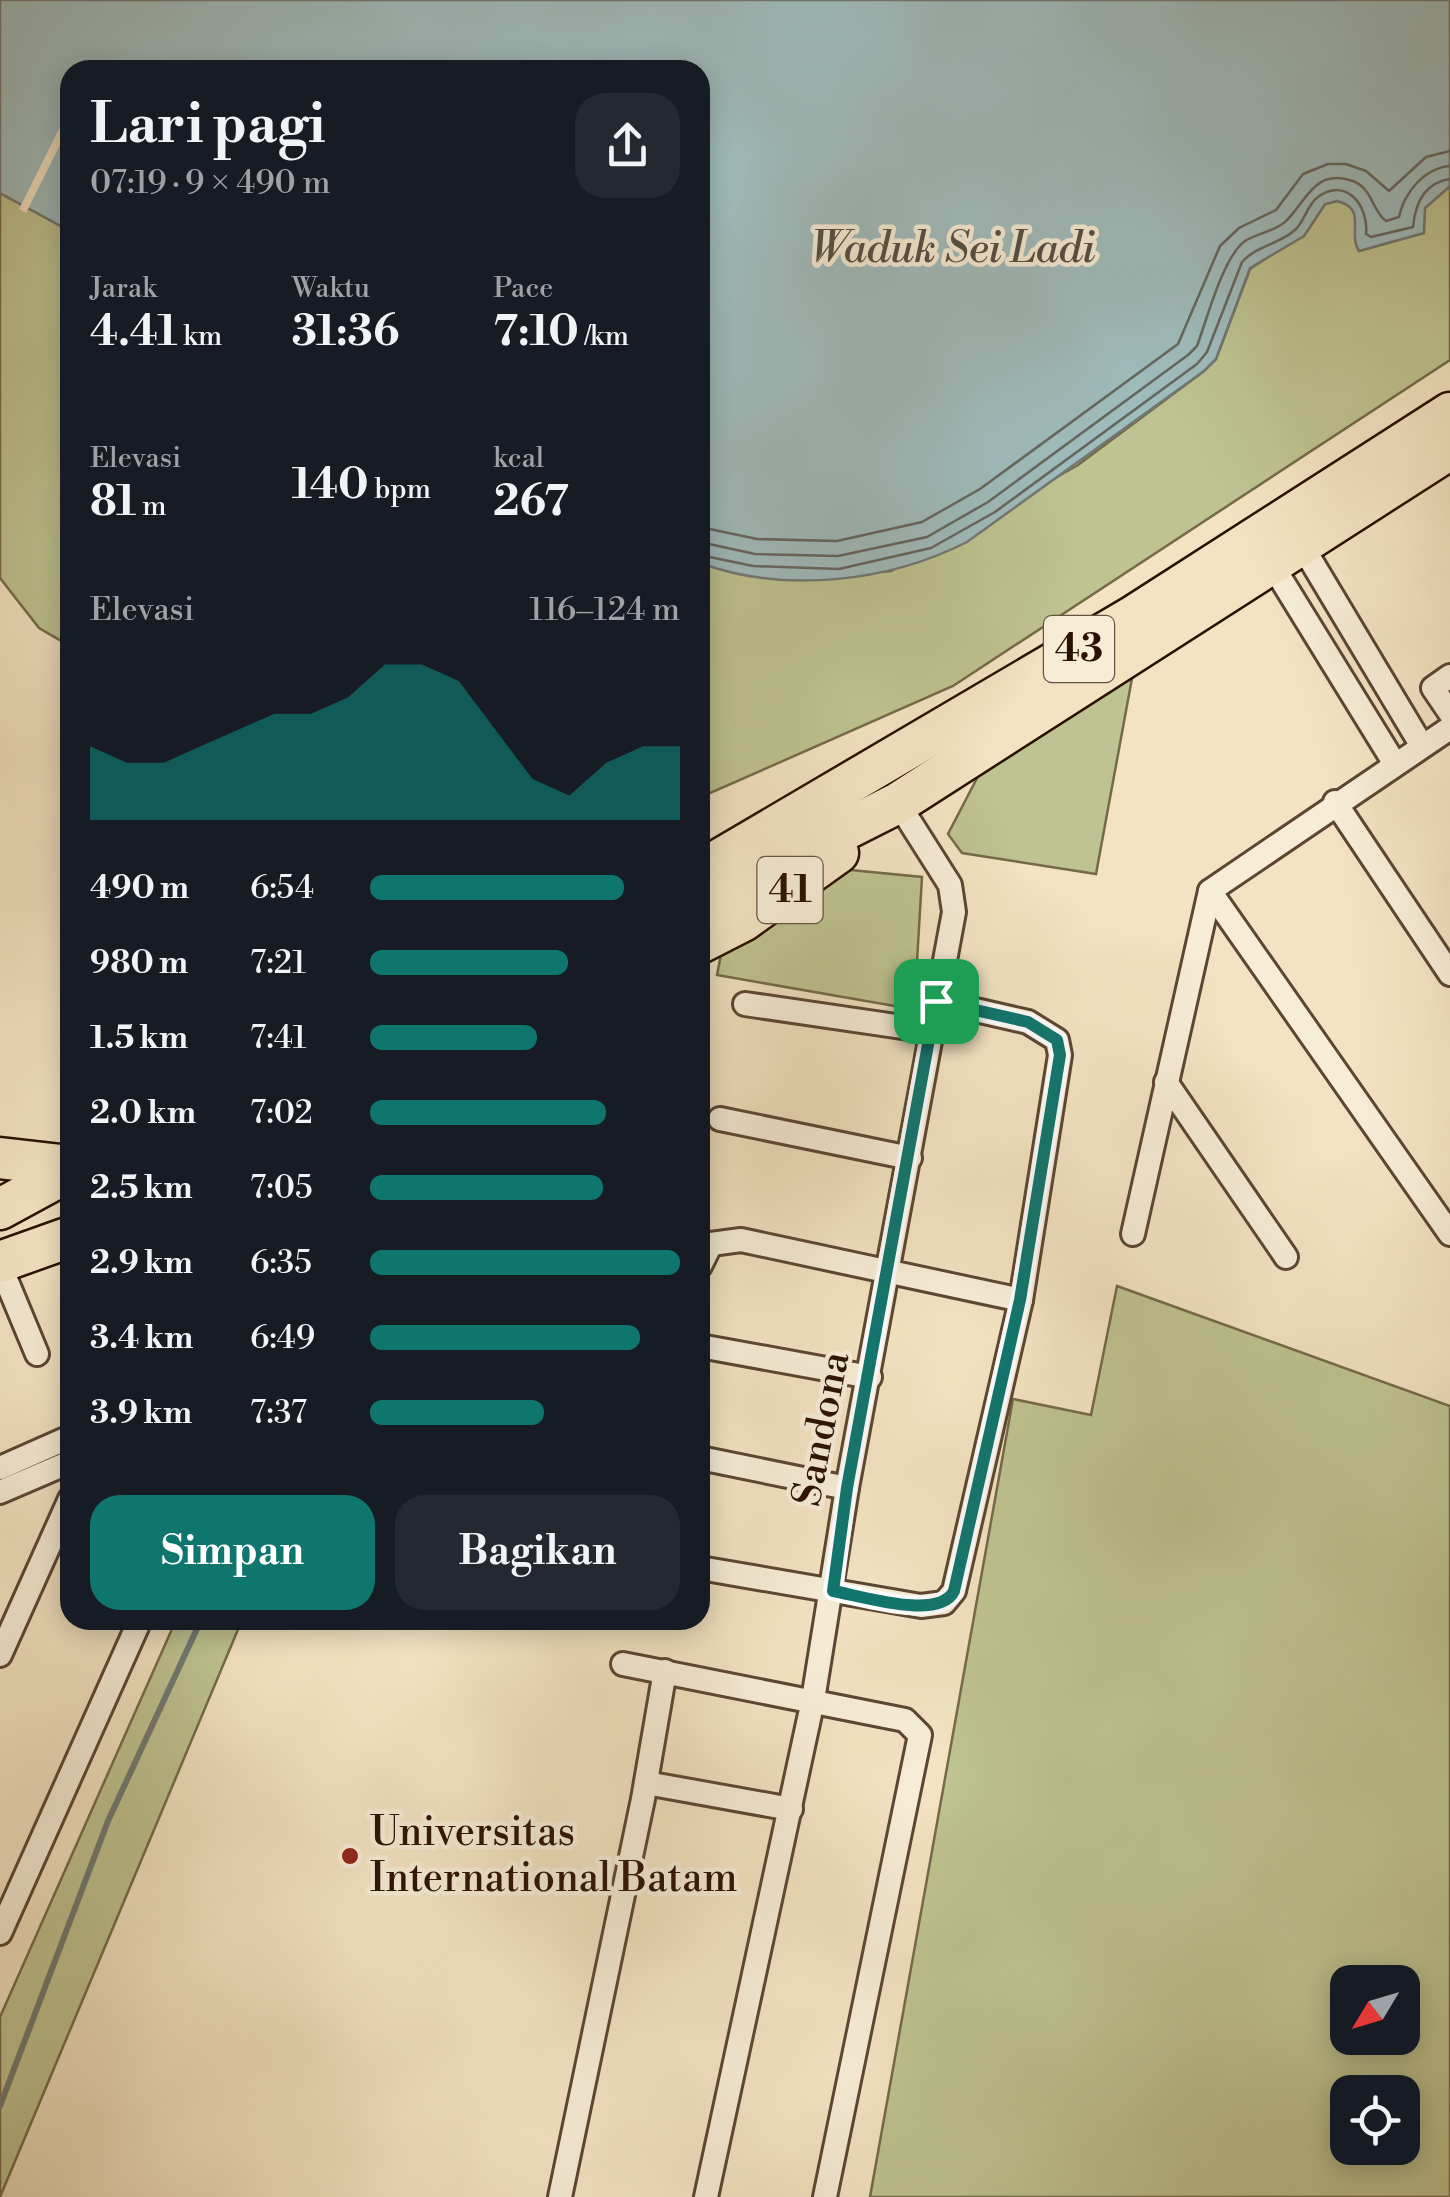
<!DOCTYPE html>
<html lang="id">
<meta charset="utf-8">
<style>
:root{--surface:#171b24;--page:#242831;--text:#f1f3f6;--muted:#9ea1a6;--accent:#0f766e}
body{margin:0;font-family:"Libre Bodoni",serif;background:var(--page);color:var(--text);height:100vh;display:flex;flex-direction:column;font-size:38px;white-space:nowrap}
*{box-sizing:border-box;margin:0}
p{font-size:32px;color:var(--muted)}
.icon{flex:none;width:55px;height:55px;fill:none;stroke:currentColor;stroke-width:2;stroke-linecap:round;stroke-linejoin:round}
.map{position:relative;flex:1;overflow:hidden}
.side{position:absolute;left:60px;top:60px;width:650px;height:1570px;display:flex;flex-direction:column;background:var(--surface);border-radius:30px;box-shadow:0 5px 25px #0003}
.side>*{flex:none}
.needle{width:65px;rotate:232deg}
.fabs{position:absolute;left:1330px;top:1965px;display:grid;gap:20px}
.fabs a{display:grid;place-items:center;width:90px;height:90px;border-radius:20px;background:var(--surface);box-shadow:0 5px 25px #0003;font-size:50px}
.pin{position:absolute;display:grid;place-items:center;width:85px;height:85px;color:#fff;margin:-42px;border-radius:20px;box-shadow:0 5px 15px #0006}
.round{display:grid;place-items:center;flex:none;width:105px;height:105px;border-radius:30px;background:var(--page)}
.headline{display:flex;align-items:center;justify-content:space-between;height:170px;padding:0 30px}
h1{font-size:55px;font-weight:700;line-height:75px}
.stats{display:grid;grid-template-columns:repeat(3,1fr);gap:15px;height:170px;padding:10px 30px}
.stats div{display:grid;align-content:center}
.stats b{font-size:42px;font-weight:700}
.stats small{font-size:28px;font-weight:400}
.stats p{font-size:28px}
.chart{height:280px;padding:20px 30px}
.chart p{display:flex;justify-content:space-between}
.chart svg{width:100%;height:180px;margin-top:10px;fill:var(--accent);opacity:.7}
.action{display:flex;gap:20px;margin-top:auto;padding:20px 30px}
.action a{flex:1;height:115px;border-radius:30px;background:var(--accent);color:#fff;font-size:40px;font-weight:700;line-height:115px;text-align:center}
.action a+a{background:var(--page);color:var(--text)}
ul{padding:0 30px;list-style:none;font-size:32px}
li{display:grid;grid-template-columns:160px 120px 1fr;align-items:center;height:75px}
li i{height:25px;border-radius:12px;background:var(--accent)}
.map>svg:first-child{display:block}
.green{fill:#bec391;stroke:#746a4a;stroke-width:2.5;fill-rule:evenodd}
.water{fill:#9fbcbd;stroke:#707873;stroke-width:2.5}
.pier{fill:#f3e3c2}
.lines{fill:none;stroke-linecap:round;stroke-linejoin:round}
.shore{stroke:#646660;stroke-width:2.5}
.stream{stroke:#707873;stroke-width:6}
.street-casing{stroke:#5c4633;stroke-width:28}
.highway-casing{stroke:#2a1103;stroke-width:45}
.street{stroke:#f7edd7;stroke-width:22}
.highway{stroke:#f3e3c2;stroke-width:40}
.route-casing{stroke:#fff;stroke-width:20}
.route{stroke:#0f766e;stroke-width:12}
.poi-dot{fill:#8f2418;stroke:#f7edd7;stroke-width:4}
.labels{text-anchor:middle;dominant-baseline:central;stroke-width:9;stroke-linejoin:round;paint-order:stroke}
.shield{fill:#f7edd7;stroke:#685343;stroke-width:2.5}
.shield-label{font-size:38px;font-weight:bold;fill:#2a1103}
.street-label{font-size:40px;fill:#2a1103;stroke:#f7edd7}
.poi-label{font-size:40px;fill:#2a1103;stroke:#f7edd7;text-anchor:start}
.water-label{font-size:42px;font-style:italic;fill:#534d44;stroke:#f7edd7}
</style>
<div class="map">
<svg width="1450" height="2197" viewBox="0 0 1450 2197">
<rect width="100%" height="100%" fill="#f3e3c2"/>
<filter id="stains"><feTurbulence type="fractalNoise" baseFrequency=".002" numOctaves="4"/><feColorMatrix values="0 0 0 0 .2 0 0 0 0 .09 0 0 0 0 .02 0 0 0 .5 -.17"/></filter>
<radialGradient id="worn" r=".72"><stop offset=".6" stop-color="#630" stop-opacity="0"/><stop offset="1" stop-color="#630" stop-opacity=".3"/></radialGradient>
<!-- green -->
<g class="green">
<path d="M1450,186V360L953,686L708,794L700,781V563L752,576L793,579L891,571L1078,465L1204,371L1216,359L1250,269L1308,230L1325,204L1337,201C1368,208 1348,232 1359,251L1423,233L1425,208Z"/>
<path d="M0,193L70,231V646L39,628L0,578Z"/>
<path d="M1135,662L1096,874L962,853L948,834L988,757Z"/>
<path d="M840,869L922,877L915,995L900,1007L717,975L724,939Z"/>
<path d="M1117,1286L1450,1406V2197H870L1013,1399L1091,1415ZM1348,1982H1402V2038H1348ZM1348,2092H1402V2148H1348Z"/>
<path d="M176,1620H242L0,2197V2017Z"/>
</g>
<!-- water -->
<path class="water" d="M0,0H1450V186L1425,208L1424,233L1359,251C1347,233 1368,208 1337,201L1325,204L1304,236L1250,268L1216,359L1204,371L967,542C888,582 785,594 700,563V70H70V231L0,193Z"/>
<!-- pier -->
<path class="pier" d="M70,107V125L26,213L19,209Z"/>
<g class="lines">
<!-- shore -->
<g class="shore">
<path d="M700,527L757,539L837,541L922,522L980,489L1178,344L1220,246L1239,228L1276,210L1303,174L1328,164H1346L1366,171L1389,191L1426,157L1450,151"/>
<path d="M700,542L755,554L838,556L927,537L988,502L1188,355L1197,346C1207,319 1223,257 1245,241C1257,233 1277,231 1287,220C1307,200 1315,168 1353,181C1373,189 1372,211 1386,221L1399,217C1404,193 1424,168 1450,166"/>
<path d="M700,555L753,566L839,569L931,548L995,512L1197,364L1207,352L1242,262C1257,245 1281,244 1296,229C1305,220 1307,205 1318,197C1347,176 1369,207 1366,234L1371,237L1413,227C1415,205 1423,183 1450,179"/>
</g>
<!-- stream -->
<path class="stream" d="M0,2106L108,1821L201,1620"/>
<defs>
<g id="street">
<path d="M1301,544L1422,746"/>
<path d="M1271,563L1395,764"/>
<path d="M1450,676L1433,688L1450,713"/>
<path d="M1335,802L1450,974"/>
<path d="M1210,891L1450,1234"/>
<path d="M745,1004L930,1031"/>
<path d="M1166,1082L1286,1257"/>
<path d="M720,1119L910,1158"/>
<path d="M1133,1234L1210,891L1450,728"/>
<path d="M0,1265L37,1354"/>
<path d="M700,1266L711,1244L741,1240L1021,1300"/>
<path d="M700,1346L870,1377"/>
<path d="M700,1458L847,1488"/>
<path d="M0,1468L70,1437"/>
<path d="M0,1492L70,1462"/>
<path d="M700,1568L921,1606L944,1603L954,1591L1021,1300L1060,1055L1057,1040L1028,1022L936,1001"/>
<path d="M0,1655L70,1499"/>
<path d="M623,1664L905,1720L920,1735L825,2197"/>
<path d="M646,1783L791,1809"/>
<path d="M0,1933L140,1620"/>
<path d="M560,2197L643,1799L665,1671"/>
<path d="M706,2197L813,1700L847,1488L954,912L950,885L898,803"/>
</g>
<g id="highway">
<path d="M700,871L1132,617L1450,413"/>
<path d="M700,903L898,803L1450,449"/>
<path d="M700,943L743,921L838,853"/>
<path d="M0,1158L70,1166"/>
<path d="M0,1209L70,1171"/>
<path d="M0,1262L70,1237"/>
</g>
</defs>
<!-- street casing -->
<use href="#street" class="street-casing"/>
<!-- highway casing -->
<use href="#highway" class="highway-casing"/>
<!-- street -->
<use href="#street" class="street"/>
<!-- highway -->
<use href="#highway" class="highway"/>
</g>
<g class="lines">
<defs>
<path id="route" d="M936,1001L1028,1022L1057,1040L1060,1055L1020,1300L954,1591C939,1621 862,1596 833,1591L847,1488Z"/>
</defs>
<!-- route casing -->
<use href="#route" class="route-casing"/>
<!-- route -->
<use href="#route" class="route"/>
</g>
<!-- markers -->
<circle class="poi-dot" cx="350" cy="1856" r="10"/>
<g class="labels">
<!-- shield labels -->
<g class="shield">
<rect x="1044" y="616" width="70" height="66" rx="8"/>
<rect x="757.5" y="857" width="65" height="66" rx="8"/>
</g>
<g class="shield-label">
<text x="1079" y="649">43</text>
<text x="790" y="890">41</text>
</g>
<!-- street labels -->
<g class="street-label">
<text transform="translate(822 1429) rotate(-79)">Sandona</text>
</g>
<!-- poi labels -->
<g class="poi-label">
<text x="370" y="1833">Universitas<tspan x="370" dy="46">International Batam</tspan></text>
</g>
<!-- water labels -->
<g class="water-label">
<text x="953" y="249">Waduk Sei Ladi</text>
</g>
</g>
<rect width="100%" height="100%" filter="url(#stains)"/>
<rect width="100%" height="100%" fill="url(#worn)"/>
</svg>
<div class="fabs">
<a><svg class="needle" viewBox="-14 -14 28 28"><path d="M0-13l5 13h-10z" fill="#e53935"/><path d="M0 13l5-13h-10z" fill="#9ea1a6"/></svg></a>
<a><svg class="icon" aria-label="locate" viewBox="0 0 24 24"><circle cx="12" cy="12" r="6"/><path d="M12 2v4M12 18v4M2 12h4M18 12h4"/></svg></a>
</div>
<div class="pin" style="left:936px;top:1001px;background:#1e9e55"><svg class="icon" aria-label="arrive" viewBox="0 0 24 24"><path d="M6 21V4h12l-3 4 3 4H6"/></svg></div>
<section class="side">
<div class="headline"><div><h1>Lari pagi</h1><p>07:19 · 9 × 490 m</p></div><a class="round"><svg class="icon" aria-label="share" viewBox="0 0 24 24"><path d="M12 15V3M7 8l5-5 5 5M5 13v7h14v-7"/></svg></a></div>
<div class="stats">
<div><p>Jarak</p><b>4.41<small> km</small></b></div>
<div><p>Waktu</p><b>31:36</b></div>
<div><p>Pace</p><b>7:10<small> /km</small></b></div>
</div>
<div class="stats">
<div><p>Elevasi</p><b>81<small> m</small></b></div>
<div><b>140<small> bpm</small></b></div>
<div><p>kcal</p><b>267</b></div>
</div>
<div class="chart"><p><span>Elevasi</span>116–124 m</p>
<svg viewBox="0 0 160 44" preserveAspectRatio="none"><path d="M0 44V26L10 30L20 30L30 26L40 22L50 18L60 18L70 14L80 6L90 6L100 10L110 22L120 34L130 38L140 30L150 26L160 26V44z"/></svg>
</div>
<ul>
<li><b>490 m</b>6:54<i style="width:82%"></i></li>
<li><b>980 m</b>7:21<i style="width:64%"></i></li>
<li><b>1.5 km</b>7:41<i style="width:54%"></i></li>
<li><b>2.0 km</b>7:02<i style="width:76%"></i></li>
<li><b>2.5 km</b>7:05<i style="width:75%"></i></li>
<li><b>2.9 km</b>6:35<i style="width:100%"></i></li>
<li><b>3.4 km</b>6:49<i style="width:87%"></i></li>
<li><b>3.9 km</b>7:37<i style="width:56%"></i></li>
</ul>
<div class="action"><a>Simpan</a><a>Bagikan</a></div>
</section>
</div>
